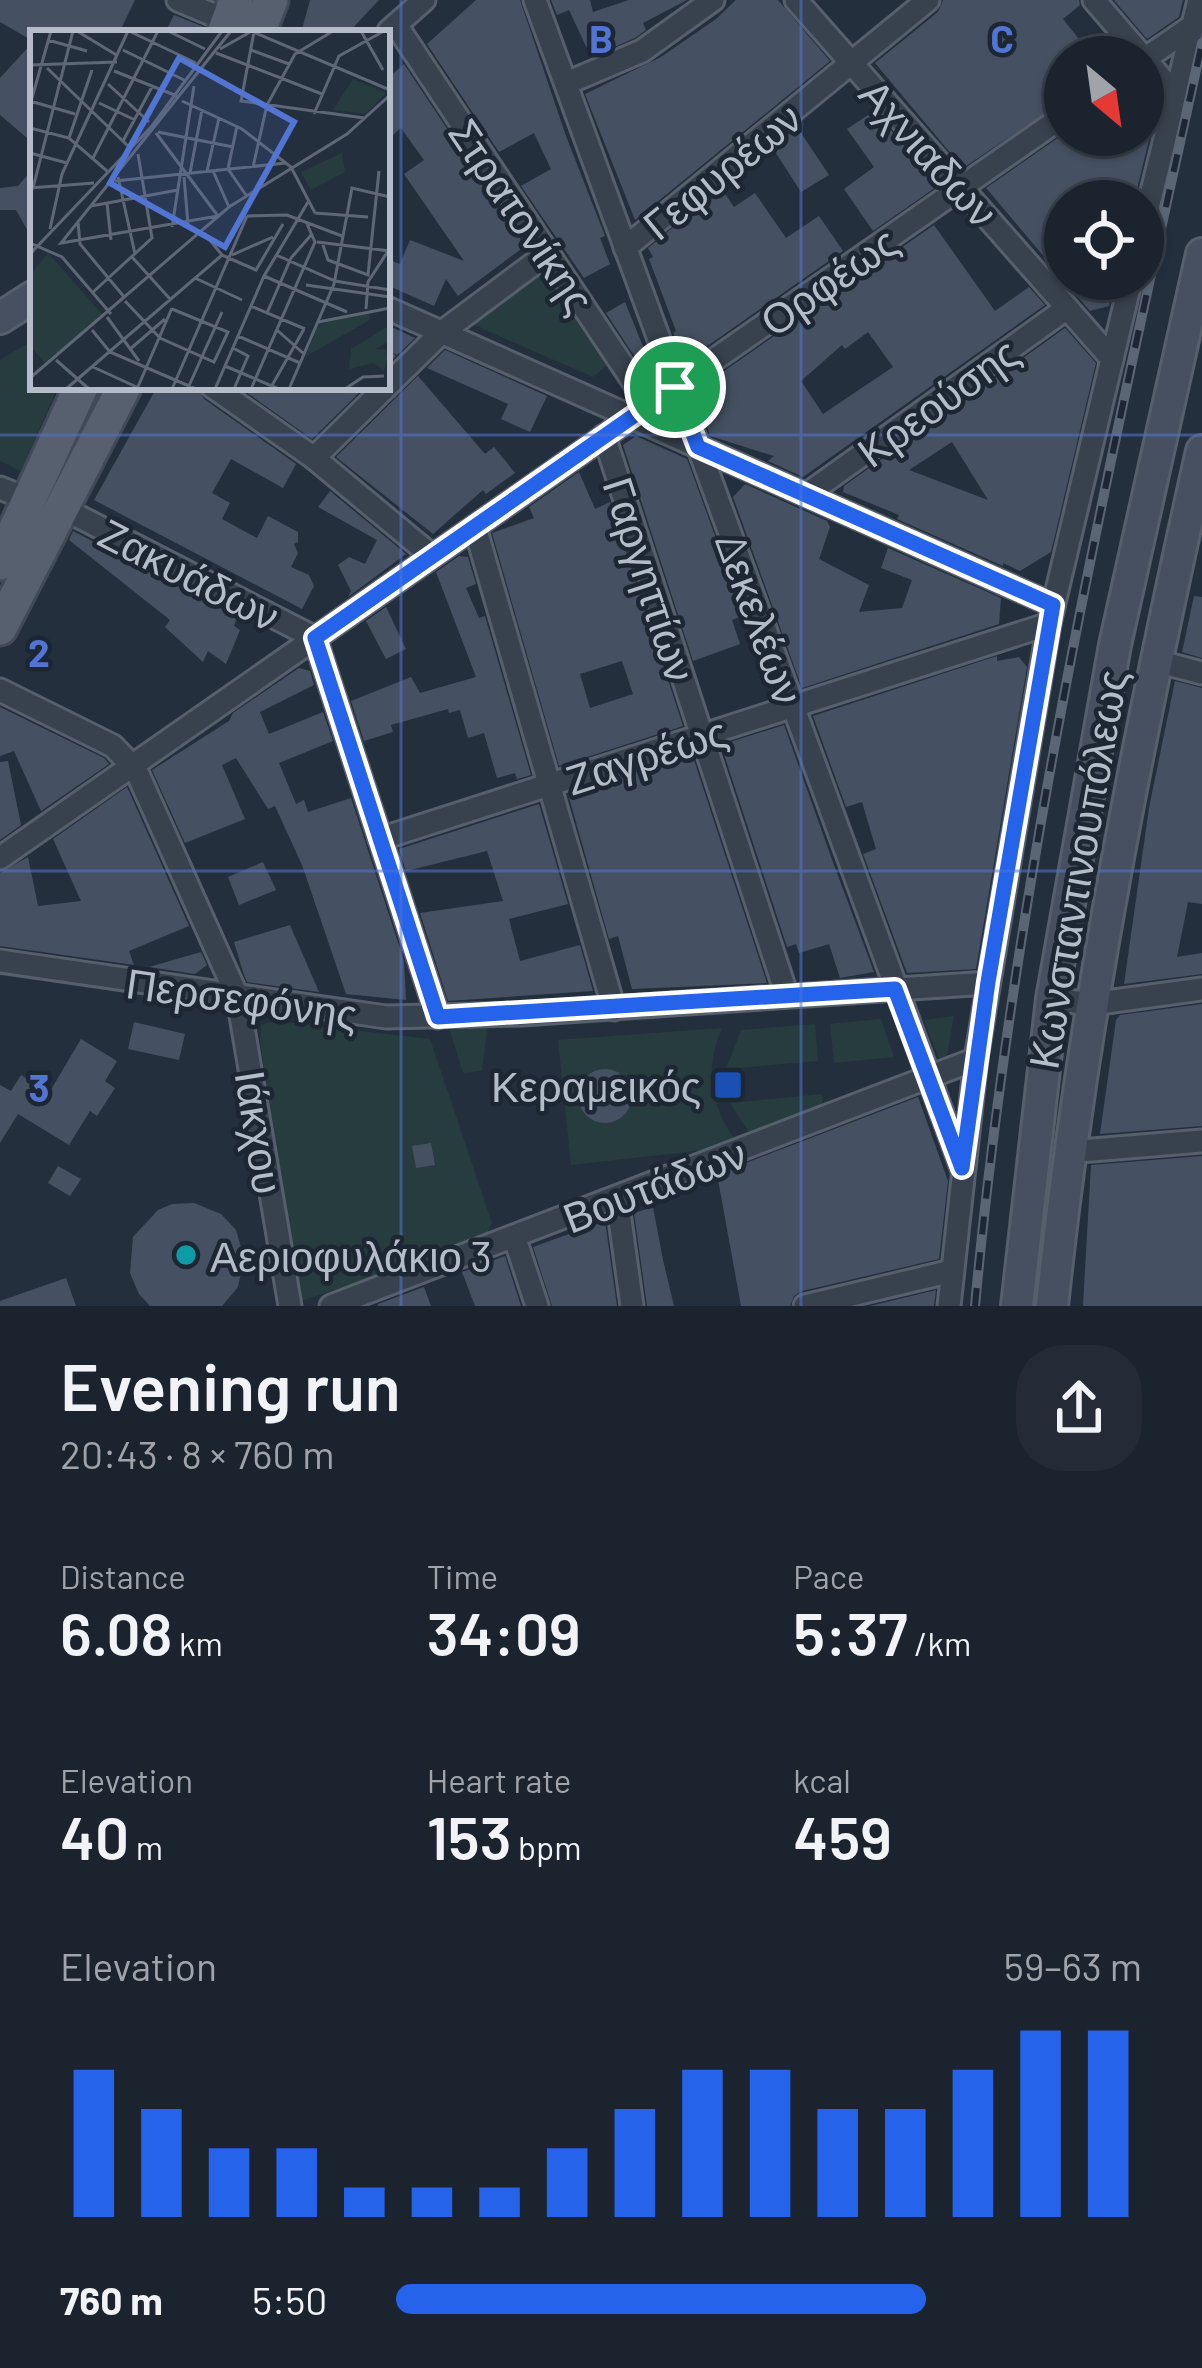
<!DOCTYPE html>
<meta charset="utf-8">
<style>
:root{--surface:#1b232e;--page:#242b36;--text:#f1f3f6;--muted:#a0a4aa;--line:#39404a;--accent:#2563eb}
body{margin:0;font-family:Barlow,sans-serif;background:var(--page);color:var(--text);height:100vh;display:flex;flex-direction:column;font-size:45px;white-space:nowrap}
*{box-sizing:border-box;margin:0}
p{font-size:39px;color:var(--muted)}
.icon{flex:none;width:66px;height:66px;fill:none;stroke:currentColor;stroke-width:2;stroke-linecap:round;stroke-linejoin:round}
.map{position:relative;height:1306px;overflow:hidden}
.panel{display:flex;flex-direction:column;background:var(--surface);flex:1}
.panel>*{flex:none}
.needle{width:78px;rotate:151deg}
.controls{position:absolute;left:1044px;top:36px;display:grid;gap:24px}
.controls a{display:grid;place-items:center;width:120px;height:120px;border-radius:50%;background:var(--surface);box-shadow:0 3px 9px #0004,0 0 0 3px var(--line);font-size:60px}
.pin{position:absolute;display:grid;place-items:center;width:102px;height:102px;color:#fff;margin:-51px;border:6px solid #fff;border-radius:50%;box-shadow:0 3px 12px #0007}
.round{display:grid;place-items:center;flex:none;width:126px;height:126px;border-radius:48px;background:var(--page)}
.head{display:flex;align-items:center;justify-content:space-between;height:204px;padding:0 60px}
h1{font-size:66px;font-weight:600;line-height:90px}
.stats{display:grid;grid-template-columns:repeat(3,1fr);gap:18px;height:204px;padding:12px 60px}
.stats div{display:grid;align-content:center}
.stats b{font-size:60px;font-weight:600}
.stats small{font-size:33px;font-weight:400}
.stats p{font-size:33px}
.chart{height:336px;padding:24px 60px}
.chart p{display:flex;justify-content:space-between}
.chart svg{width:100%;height:216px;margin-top:12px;stroke:var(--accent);stroke-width:6}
ul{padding:0 60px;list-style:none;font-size:39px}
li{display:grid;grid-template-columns:192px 144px 1fr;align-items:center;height:90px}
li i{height:30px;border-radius:15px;background:var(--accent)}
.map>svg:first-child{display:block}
.green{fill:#263c3f}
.building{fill:#455162;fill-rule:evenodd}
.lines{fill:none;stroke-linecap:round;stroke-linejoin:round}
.street-casing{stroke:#565f6c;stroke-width:27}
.secondary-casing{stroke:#565f6c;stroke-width:36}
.primary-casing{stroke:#414a57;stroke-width:39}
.street{stroke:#38414e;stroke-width:21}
.secondary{stroke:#465061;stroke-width:30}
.primary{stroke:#56606e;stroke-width:33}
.rail-casing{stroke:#5a6575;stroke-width:10}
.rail{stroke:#1d2633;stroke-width:6;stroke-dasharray:18;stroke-linecap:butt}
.route-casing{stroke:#fff;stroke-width:24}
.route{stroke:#2563eb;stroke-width:15}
.grid{fill:none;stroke:#5274d3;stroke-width:3;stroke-opacity:0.55}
.transit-dot{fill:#1a4fb4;stroke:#1d2633;stroke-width:4.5}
.culture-dot{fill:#0f9aa8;stroke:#1d2633;stroke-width:4.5}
.labels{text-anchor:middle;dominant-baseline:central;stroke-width:9;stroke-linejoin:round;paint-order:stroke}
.street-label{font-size:42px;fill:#b4bcc9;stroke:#1d2633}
.poi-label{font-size:42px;fill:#b4bcc9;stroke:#1d2633;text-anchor:end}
.inset-road{fill:none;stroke:#5e6776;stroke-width:3}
.view{fill:#5274d3;fill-opacity:0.15;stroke:#5274d3;stroke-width:6}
.inset-edge{fill:none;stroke:#b4bcc9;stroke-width:6}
.grid-label{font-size:39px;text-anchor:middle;font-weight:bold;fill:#5274d3;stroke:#1d2633;stroke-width:9;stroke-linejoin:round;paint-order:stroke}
</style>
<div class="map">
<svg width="1202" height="1306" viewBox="0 0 1202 1306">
<rect width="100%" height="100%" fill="#242f3e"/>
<!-- green -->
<g class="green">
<path d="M533,252L609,363L593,377L451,315Z"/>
<path d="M33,340V387H58L21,471L0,461V360Z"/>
<path d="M954,1016L946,1061L941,1064L924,1020Z"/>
<path d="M881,1019L894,1057L834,1063L830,1024Z"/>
<path d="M275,1021L430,1039L492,1223L485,1239L301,1301L260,1042L261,1025Z"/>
<path d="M488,1023L482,1071L463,1073L449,1027Z"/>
<path d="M815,1024L818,1061L726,1069L741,1030Z"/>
<path d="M722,1028C703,1070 711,1111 740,1146L571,1165L558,1040Z"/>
<path d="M822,1094L824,1114L754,1140L730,1103Z"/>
</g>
<!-- building -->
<g class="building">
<path d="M0,0H135L119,33H33V41L0,22Z"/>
<path d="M310,0H379L348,33H301Z"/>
<path d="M476,0H520L566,136L605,236L600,238L610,264L584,278L521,186L551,169L534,133L499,152L427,44Z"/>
<path d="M551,0H590L593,12L629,0H687L643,23L646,30L635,38L591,57L569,10L557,15Z"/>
<path d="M736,0H778L830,61L635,220L585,94L661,57L716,19Z"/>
<path d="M943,0H1079L1080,5L1063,19L1087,49L1106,37L1123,57H1065V100L963,168L875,63L938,12Z"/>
<path d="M1114,0H1183L1179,17L1147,39Z"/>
<path d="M174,15L204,27L203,33H165Z"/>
<path d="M33,42V143L0,115V78Z"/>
<path d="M404,64L525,246L458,296L446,279L434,306L387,285V259L400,264L410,240L464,261L404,174L424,160L401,128L387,140V79Z"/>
<path d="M1143,81L1159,99L1134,201H1065V279H1116L1109,306L1090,311L986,188L1065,133L1143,135Z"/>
<path d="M874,111L939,185L873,231L844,189L874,167L847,129Z"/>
<path d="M797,127L829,175L801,192L772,147Z"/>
<path d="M33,169V240L16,210H0V188L18,186Z"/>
<path d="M721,188L734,207L755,193L786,238L819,216L843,251L686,361L673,333L676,331L649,259L653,257L648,248Z"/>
<path d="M934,225L995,311L1029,287L1045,305L803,477L768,461L774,456L710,436L698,401L701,387ZM868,332L893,367L823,414L801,381L842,345L845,349Z"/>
<path d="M625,302L657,381L652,383L606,313Z"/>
<path d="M387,325L415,338L397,355L391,352L396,356L387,365Z"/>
<path d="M1065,328L1096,363L1051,552L1020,571L1003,563V566L897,519L899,515L843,492L844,486ZM952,442L988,500L909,470Z"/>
<path d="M445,350L547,396L530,432L501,419L508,404L427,368Z"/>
<path d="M418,376L485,454L494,447L515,473L486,494L483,490L433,534L336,457Z"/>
<path d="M157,387H198L204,399L296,464L283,488L231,459L212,493L230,503L222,519L257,538L268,516L298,532V542L294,544L298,553L291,567L309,575L314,586L302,609L94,500Z"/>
<path d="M239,387H365L312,439Z"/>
<path d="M636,436L687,459L744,615L732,620L740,644L693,661L623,445Z"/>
<path d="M579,472L595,509L610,502L683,726L559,766L492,533L534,518L529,507ZM622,661L633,694L590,708L580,674Z"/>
<path d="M745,484L827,521L830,527L819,559L869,585L859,612L902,608L912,580L881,568L888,548L1001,598L999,624L802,688L733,497Z"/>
<path d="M330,491L406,554L348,597L351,591L338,565L349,557L365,564L377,540L318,507Z"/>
<path d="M73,531L237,617L234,626L240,630L226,664L208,651L203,662L165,627L170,620L69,540Z"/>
<path d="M459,556L468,557L476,584L466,588L479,618L485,616L531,775L517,779L515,773L497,778L484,733L468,738L460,710L449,713L448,709L391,725L393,732L364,741L351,701L411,677L420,693L476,677L436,572Z"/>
<path d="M1194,596L1202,597V658L1182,652Z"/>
<path d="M386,607L406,649L386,659L366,621Z"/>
<path d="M997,656V661L1019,657L1027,667L976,969L907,973L863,854L876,849L862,802L846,807L813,716Z"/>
<path d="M299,668L310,671L314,685L260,712L269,734L323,712L333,741L279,763L296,804L304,800L308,812L351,798L404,961L406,1000L346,994L302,865L275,806L268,809L236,758L222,765L245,819L185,843L152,770L229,721L233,713Z"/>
<path d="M1175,681L1202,688V904L1188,902L1177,957L1202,953V974L1124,984L1149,808Z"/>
<path d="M0,707L104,758L109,764L41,811L14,751L0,756Z"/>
<path d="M784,725L834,865L874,972L840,978L829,944L799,953L796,944L787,947L721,745Z"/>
<path d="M692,754L767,983L632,989L618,936L609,939L568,794Z"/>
<path d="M8,761L21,825L0,840V762Z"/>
<path d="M127,787L189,926L129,951L134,965L0,946V873L28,857L38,906L81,901L53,839Z"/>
<path d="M539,804L568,904L509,919L520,961L580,945L593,991L448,1001L420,913L503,901L487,851L406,871L399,849Z"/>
<path d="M263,862L276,890L239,905L228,877Z"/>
<path d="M290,925L319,992L247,982L243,972L234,942Z"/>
<path d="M201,952L207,965L195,974L149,967Z"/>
<path d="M1202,1004V1126L1100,1134L1116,1020L1120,1015Z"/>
<path d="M134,1022L185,1034L179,1060L128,1049Z"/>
<path d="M81,1039L117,1061L105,1081L115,1088L97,1116L90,1111L69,1145L18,1114L0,1143V1085L11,1091L21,1075L49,1093Z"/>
<circle cx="605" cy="1096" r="27"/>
<path d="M918,1097L948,1181L939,1259L802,1291L794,1296L790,1306H741L717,1174Z"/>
<path d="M431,1143L435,1165L416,1168L412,1146Z"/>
<path d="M1202,1156V1306H1083L1091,1165Z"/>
<path d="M58,1166L81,1179L70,1196L48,1183Z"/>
<path d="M194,1203L221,1214L236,1230L244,1258L238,1287L222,1306H150L139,1294L130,1273L133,1237L158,1210L172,1204Z"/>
<path d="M653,1207L663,1260L674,1306H647L634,1213Z"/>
<path d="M605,1221L617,1306H552L533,1247Z"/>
<path d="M505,1256L521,1306H475L462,1272Z"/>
<path d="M66,1278L76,1306H0V1301Z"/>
<path d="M424,1287L431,1306H378V1304Z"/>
<path d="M936,1290L934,1306H870Z"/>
</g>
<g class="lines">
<defs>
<g id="street">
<path d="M178,0L228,21"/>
<path d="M535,0L962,1168"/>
<path d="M796,0L1112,359"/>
<path d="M1094,0L1175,94"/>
<path d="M396,25L649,405"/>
<path d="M389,31L424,0"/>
<path d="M1143,60L1197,23"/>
<path d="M567,83L642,51L713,0"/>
<path d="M1143,228L1199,0"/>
<path d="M625,248L928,0"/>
<path d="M387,308L1053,605"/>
<path d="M387,386L441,333L548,253"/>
<path d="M213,387L314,458L432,556"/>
<path d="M604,436L787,996"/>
<path d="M314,458L386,387"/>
<path d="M0,488L30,500"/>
<path d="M806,495L1067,308"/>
<path d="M64,509L315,638L438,1017"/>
<path d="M475,527L614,1009"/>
<path d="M1156,661L1202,673"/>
<path d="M0,690L113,746L136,770L238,998L290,1306"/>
<path d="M380,839L1049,624"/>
<path d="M0,858L1065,115"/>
<path d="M0,961L386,1017L522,1014L988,983"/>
<path d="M1052,999L1092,1004L1202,989"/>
<path d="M1068,1152L1202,1141"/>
<path d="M617,1198L632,1306"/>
<path d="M515,1239L537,1306"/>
<path d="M331,1306L976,1059"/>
<path d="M805,1306L952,1271"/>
<path d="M949,1306L976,1059L1049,624L1131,279"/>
</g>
<g id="secondary">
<path d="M0,318L33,297"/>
<path d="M1017,1306L1052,999L1115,645L1202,254"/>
<path d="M1052,1306C1082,1018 1139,733 1202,451"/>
</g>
<g id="primary">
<path d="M224,33L236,0"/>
<path d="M258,33L271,0"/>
<path d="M0,563L81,387"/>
<path d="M0,628L124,387"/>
</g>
</defs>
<!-- street casing -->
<use href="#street" class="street-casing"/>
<!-- secondary casing -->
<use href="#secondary" class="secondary-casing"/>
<!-- primary casing -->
<use href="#primary" class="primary-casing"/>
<!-- street -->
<use href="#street" class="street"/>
<!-- secondary -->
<use href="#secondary" class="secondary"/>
<!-- primary -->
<use href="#primary" class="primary"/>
<defs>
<path id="rail" d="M975,1306C1014,880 1110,460 1202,43"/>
</defs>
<!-- rail casing -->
<use href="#rail" class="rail-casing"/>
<!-- rail -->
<use href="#rail" class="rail"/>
</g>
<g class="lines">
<defs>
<path id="route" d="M675,387L698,447L1053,605L988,982L962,1168L895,989L438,1017L315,638Z"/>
</defs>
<!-- route casing -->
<use href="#route" class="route-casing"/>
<!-- route -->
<use href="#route" class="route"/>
</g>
<!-- grid -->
<path class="grid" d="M401,0V1306M801,0V1306M0,435H1202M0,871H1202"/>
<!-- markers -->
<rect class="transit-dot" x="713" y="1070" width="30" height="30" rx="6"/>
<circle class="culture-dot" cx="186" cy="1255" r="12"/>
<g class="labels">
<!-- street labels -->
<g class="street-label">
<text transform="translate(930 152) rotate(48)">Αχνιαδων</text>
<text transform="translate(721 170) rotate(-39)">Γεφυρέων</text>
<text transform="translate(523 215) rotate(56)">Στρατονίκης</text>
<text transform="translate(828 280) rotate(-35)">Ορφέως</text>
<text transform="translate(937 401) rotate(-36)">Κρεούσης</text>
<text transform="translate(190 573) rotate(27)">Ζακυάδων</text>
<text transform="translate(651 579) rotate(72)">Γαργηττίων</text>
<text transform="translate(761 618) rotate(70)">Δεκελέων</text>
<text transform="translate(646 754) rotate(-18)">Ζαγρέως</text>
<text transform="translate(1076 869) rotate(-80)">Κωνσταντινουπόλεως</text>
<text transform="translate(242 997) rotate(8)">Περσεφόνης</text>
<text transform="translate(261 1132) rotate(81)">Ιάκχου</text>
<text transform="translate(654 1184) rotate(-21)">Βουτάδων</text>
</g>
<!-- poi labels -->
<g class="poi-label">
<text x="701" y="1085">Κεραμεικός</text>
<text x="210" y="1255" text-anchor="start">Αεριοφυλάκιο 3</text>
</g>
</g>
<!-- overview -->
<g transform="translate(30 30)">
<rect width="360" height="360" fill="#242f3e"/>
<path d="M323,49L356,63L336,84L303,80ZM312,123L315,142L281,160L271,142ZM18,223L73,285L15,333L0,316V245ZM339,282L340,290L275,327L289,294ZM360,295V311L345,319L357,320L354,326L360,318L354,341L343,333L319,339L321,319Z" fill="#263c3f"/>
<path class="inset-road" d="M47,1L88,26M99,1L166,33M138,1L175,19M221,1L360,60M331,1L353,40M224,2L211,71L334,88M18,10L57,21M190,19L222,1M93,20L154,50M221,20L259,34M186,23L292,64M0,35L87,32M17,38L98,116M84,41L147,66M78,54L119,92M0,71L45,84M152,71L212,99L261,137L285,183M69,73L105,90M0,75L21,1M284,84L309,26L354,1M207,96L198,139L216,165M0,98L39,108L77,141M128,102L203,117M126,103L188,186L31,213L201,1M39,108L62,40M93,111L123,55M0,123L37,133M63,128L128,1M223,137L237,75L265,24L303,1M177,141L189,88M183,141L199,177M160,143L172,80M88,147L105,224M154,147L158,194M85,151L256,133M0,158L64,153M3,158L43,1M77,173L81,210M61,176L148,160M285,183L338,187M217,186L257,185L312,206M48,192L50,214L95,268M142,197L164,56M20,199L32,144L98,1M174,203L192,225L226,240L253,194M287,212L360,221M292,212L298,230L338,245L349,141M0,213L32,227L81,284M0,224L122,96L192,1M202,225L243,207M246,225L305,251L360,260M102,227L140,269M234,246L317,282M165,248L212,270M276,255L360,267M62,263L122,208L108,124M95,271L130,308L184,332L198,302L142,279M221,276L275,299M336,279L338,252L358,221M237,283L261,228L282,204M77,287L109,331M288,292L360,278M62,300L80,322L166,359M247,300L274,324M208,306L270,333M203,318L218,326L204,359M99,320L135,289M26,330L59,359M195,336L249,359M63,337L111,359M0,348L199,177L317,104L360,65M158,358L192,282M36,359L192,225M107,359L142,278M142,359L217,186M185,359L234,246L278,172M221,359L285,212L277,194M240,359L274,299M259,359L304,254L322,158L360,167M315,359L333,347L354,346"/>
<path class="view" d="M149,28L264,92L195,217L80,153Z"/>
<rect width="360" height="360" class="inset-edge"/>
</g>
<g class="grid-label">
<text x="601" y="53">B</text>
<text x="1002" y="53">C</text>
<text x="39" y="667">2</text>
<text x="39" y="1102">3</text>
</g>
</svg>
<div class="controls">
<a><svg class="needle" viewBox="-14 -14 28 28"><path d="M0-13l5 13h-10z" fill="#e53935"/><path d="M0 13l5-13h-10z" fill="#a0a4aa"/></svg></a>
<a><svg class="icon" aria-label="locate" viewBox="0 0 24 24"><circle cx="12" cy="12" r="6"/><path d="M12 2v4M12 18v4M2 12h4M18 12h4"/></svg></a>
</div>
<div class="pin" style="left:675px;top:387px;background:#1e9e55"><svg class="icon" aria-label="arrive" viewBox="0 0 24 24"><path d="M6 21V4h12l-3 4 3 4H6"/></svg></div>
</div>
<section class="panel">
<div class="head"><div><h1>Evening run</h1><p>20:43 · 8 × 760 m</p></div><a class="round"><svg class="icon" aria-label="share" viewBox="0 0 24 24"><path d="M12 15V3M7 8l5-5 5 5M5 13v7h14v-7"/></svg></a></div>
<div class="stats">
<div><p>Distance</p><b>6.08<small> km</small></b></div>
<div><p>Time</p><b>34:09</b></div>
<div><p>Pace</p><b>5:37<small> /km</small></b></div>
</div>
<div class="stats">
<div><p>Elevation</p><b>40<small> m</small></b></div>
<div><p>Heart rate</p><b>153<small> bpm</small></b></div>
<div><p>kcal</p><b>459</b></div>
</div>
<div class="chart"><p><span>Elevation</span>59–63 m</p>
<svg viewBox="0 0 160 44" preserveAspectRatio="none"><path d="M5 44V14M15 44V22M25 44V30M35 44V30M45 44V38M55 44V38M65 44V38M75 44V30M85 44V22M95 44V14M105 44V14M115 44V22M125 44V22M135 44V14M145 44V6M155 44V6"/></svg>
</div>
<ul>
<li><b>760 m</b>5:50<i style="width:71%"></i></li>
</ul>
</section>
